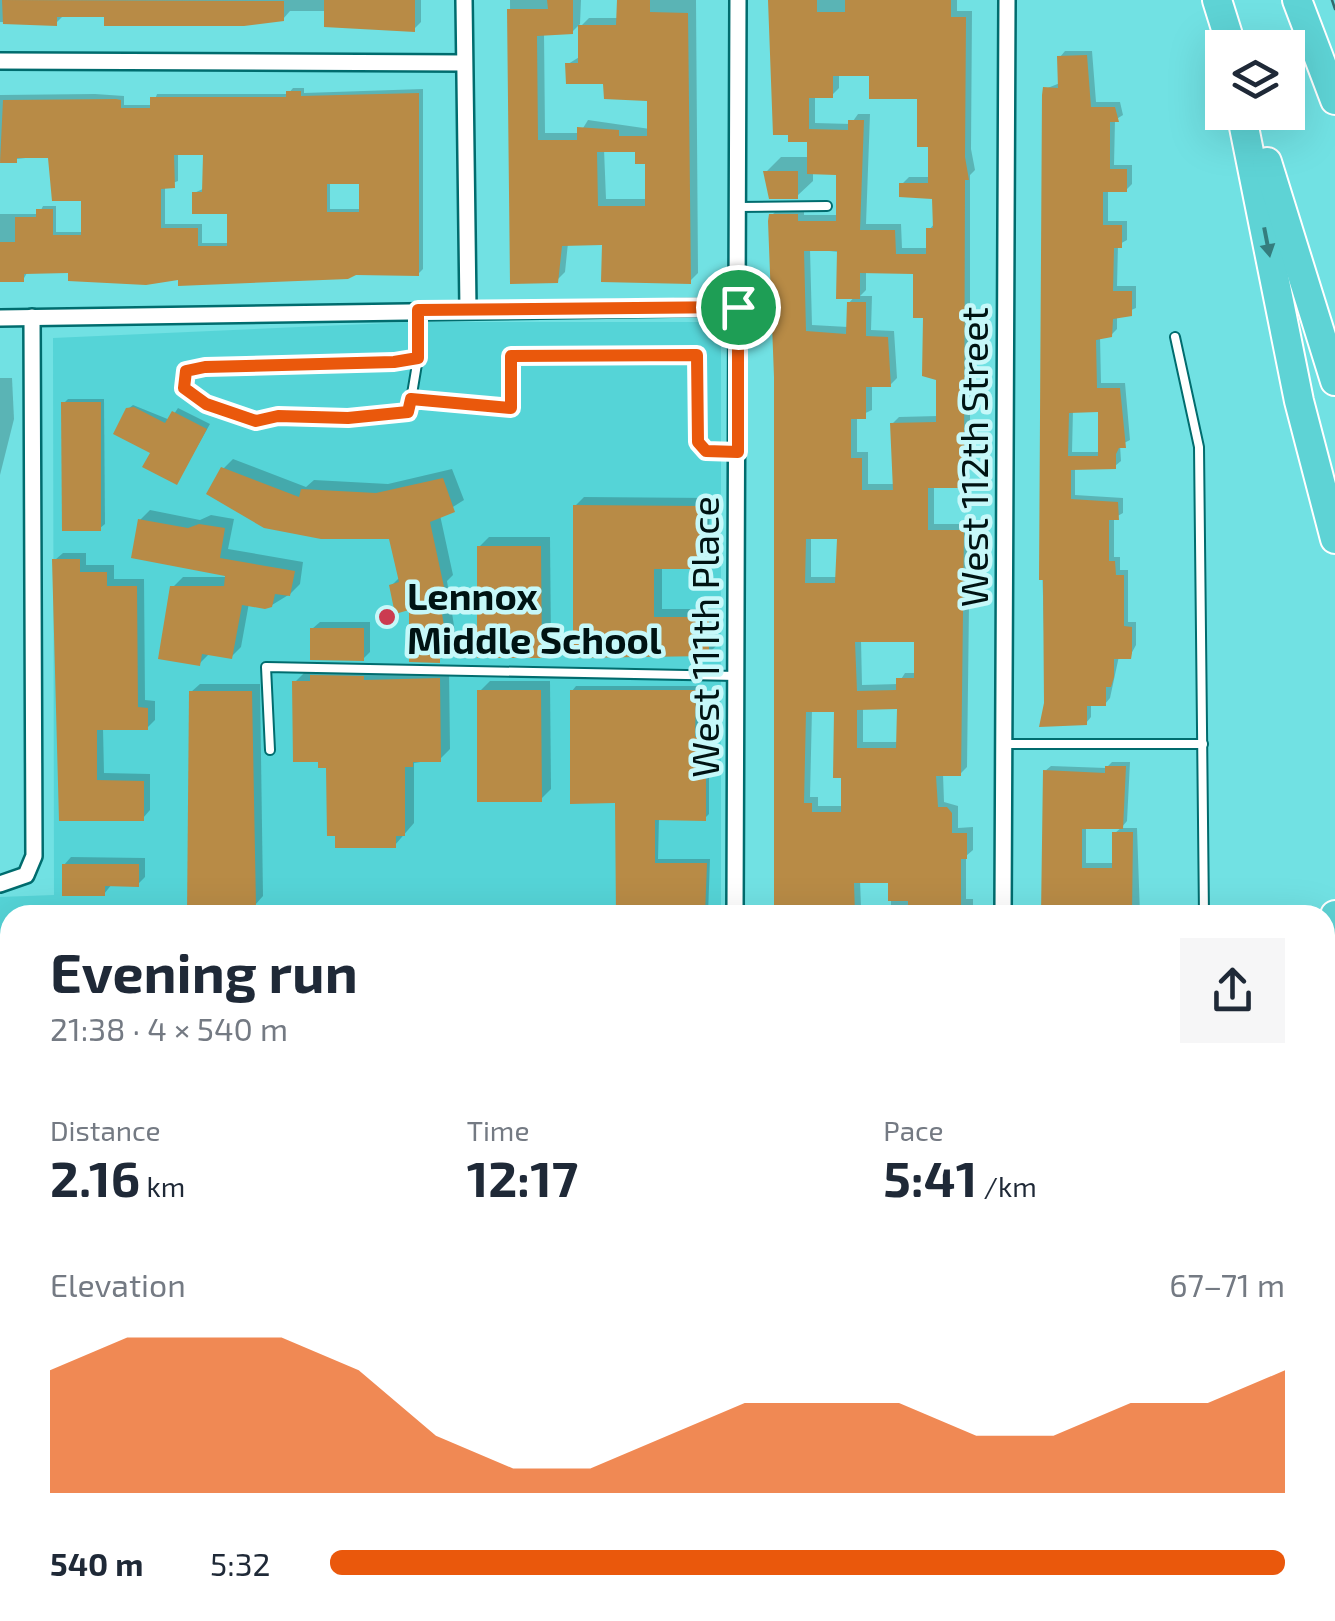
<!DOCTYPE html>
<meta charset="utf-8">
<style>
:root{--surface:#fff;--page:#f6f6f7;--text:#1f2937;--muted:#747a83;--accent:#ea580c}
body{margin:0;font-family:"Exo 2",sans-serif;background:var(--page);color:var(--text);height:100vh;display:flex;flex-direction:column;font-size:38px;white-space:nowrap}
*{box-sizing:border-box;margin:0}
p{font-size:32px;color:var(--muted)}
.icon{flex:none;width:55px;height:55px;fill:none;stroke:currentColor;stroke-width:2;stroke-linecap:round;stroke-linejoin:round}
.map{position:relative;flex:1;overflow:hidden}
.drawer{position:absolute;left:0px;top:905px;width:1335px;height:718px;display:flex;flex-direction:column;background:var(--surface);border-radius:30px 30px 0 0;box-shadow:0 10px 40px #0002}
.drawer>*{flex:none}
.fabs{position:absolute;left:1205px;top:30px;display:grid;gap:20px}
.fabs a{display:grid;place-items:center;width:100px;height:100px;border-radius:0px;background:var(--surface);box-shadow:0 10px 40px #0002;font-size:50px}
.pin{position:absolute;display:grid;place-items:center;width:85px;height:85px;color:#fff;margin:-42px;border:5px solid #fff;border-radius:50%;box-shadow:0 2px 10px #0007}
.round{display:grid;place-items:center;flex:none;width:105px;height:105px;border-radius:0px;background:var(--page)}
.head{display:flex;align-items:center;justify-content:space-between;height:170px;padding:0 50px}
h1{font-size:55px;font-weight:700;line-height:75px}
.metrics{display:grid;grid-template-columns:repeat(3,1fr);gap:15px;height:170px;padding:10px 50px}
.metrics div{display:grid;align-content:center}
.metrics b{font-size:50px;font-weight:700}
.metrics small{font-size:28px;font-weight:400}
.metrics p{font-size:28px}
.chart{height:280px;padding:20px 50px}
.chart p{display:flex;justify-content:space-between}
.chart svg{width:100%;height:180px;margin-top:10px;fill:var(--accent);opacity:.7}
ul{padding:0 50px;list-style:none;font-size:32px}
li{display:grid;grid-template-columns:160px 120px 1fr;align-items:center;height:75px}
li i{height:25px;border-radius:12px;background:var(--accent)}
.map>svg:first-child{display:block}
.built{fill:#55d4d7}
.shadow{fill:#0003;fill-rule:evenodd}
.building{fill:#b88b46;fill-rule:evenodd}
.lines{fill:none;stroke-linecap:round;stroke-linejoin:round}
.service-casing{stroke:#006c6e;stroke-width:12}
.minor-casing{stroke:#006c6e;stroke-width:20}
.motorway-casing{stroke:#fff;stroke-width:32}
.service{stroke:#fff;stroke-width:8}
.minor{stroke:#fff;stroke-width:15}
.motorway{stroke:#5ed3d5;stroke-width:28}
.tram{stroke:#316c6d;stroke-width:2.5}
.oneway{fill:#347d7e}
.route-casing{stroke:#fff;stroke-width:20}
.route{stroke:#ea580c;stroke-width:12}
.poi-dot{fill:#cb3b50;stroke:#c6f8f9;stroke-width:4}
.labels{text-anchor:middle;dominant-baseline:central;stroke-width:9;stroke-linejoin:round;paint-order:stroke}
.street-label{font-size:38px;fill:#001313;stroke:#c6f8f9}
.poi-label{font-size:38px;font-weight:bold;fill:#001313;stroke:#c6f8f9;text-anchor:start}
</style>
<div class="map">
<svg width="1335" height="1621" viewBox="0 0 1335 1621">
<rect width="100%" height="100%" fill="#71e1e3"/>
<!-- built -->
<path class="built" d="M413,322H721V915H10V1365L0,1366V897L54,895L53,338Z"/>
<!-- shadow -->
<g class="shadow">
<path d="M0,0H421V22L414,29L327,11H290L283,19L107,15L63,16L56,23L0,22Z"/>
<path d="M510,0H581L580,24L572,32L544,33L545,133H580L588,120L650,129V98L568,64L581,56V26L589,18H619V0H696L698,273L690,281L604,243H568L565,272L557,280L512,282ZM604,149H637L647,161V199H606Z"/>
<path d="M774,0H957V11H972L971,149L975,170L970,175V461L967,479L960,486H934V524H970L967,767L960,774H943L944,802L958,806V828L973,827V850L966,856V899H973V915H891V880H860L861,907L854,914L775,915L776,331L772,215L779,208H804V215H838V172H813V181L797,196L766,172L781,157H809V139ZM839,73H871L919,97L930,144V177H909L902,184L934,197L935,223L929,230V248H902L901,224H866L870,114H858L851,124L815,123V95H832L839,88ZM810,249L839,252L855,296L849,303L848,327L812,325ZM866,270L916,271L938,378V416L899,417L892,424L895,484H868V452H857V417L872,410V385H890L897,378L894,331L871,330L872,296H860L866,290ZM811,536H840L838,577H811ZM861,640H917V673H905L898,684L862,685ZM899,706V742H863V707ZM812,709L836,710L844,806H818V797H810Z"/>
<path d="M1065,51H1092L1096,102H1120L1123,115L1115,120L1114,165H1132V184L1126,190H1108V221H1127V240L1118,245L1117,286H1136V308L1117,316V329L1111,335L1100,336L1101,383H1125L1130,440L1120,445L1121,461L1115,466L1075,468V495L1123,498V513L1114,518V557H1120V570H1128V622H1136V645L1130,656H1119L1110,698L1105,704H1091V717L1086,723L1046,704L1042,561L1045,89L1060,83V57ZM1073,410H1100V452H1072Z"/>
<path d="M293,88H304V93L423,89V269L418,274L180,278L71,271H28L23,280H0V214H39L43,206H56V232H83V199L51,155L0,161V95L95,94L124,96V105H153L157,94H288ZM178,153H206L205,188L194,193L230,211V243H202V224H165V186L178,181ZM330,182H362V209H330Z"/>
<path d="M0,378H12L14,419L0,475Z"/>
<path d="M68,399H104L105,524L100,528L64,403Z"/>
<path d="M133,405L170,420L178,408L210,424L177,482L128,409Z"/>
<path d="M233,459L306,487L314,480L388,484L452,469L464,500L440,515L453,575L447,581L457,645L439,660L411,607L392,585L400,577L391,536L223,469Z"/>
<path d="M584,497L711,498L707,558L698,567H662V609H717V645L708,654L575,655V506Z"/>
<path d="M150,510L200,520L211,515L234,519L228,549L303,562L300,584L290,594L272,605L249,603L241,647L231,657L210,653L200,663L173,587L183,577H227L140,520Z"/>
<path d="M489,537H550L551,645L540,655L479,547Z"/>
<path d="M63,553H86V565H114V579H144L145,700L155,701V720L147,728H103L104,773L150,774V810L143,818H62L55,560Z"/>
<path d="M320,622H370V652L363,659L312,629Z"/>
<path d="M449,669L450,749L440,759L414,763V823L395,845L329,765L295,682L305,672Z"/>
<path d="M490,681H550L551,789L541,799L480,691Z"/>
<path d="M200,684H260L263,896L255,905L190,915L191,692Z"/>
<path d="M576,686H699V733H709V814L705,818H659L658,859H710L708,915H618V801L572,691Z"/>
<path d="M1112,762H1130L1127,821L1121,828H1137L1140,915H1044L1045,771L1051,766L1106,768ZM1086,827H1122L1115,833V863H1086Z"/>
<path d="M71,857L145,858V877L138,884H112L104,894L64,865Z"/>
</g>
<!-- building -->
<g class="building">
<path d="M2,0L284,1V21L244,26H104V17H57V26L3,24Z"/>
<path d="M324,0H415V32L324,27Z"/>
<path d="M547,0H573V34L537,36L538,140H577V127L619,130V136H647V101L604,99L603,84H566L565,63H578V25H616L617,0H650V12L688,13L691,284L601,282L602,245L562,246L558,283L510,284L507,9H548ZM597,152H635V164H645V206H598Z"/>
<path d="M768,0H817V12H845V0H951V17H966L965,157L969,180H965L964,469L961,488H928V530H964L961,776H936L938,807H947L952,813V833H967V859H961V915H908V901H888V883H854L855,915H774V377L768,221L769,214H798V221H836V175L807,174V142H788V135H773ZM833,76H869V99H917V147H928V183H899V197L932,199L933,228H926V254H896L895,230H860L864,120H848V130L809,129V98H833ZM804,251H837L836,299H860V273L913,274V318H923L922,376L936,380V422L890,423L893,490H862V458H851V419H866V387H891L888,337L866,336V302H847L846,334L806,331ZM806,539H837L835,583H805ZM855,642H914V678H896V690L857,691ZM897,709L896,748H857V710ZM806,712H834L833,778H841V812H812V803H804Z"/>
<path d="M1087,55L1091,107H1115L1119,122H1110V169H1127V192H1103V225H1122V248H1114L1113,291H1132V316L1113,319L1112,337L1096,340L1097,388H1120L1126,448H1119L1116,454V469L1071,470V499L1118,502L1119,520H1109V561H1115L1116,575H1124V626L1132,627V653L1131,659H1114V677L1111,687H1106V706H1087V725L1039,727L1044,703L1043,580H1039L1042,95L1043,87L1058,88L1057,56ZM1098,412V456H1068L1069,413Z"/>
<path d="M286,91H301V96L419,93V276L356,275L348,279L178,286V280L146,285L68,281V273L24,274V282H0V242H15V217H36V209H53V235H81V201H52L48,158H17V163H0L3,100L116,99L121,100V108H150V97H286ZM174,155H203L202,192H192V214H227V246H198V228H161V189L175,188ZM327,184H359V212H327Z"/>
<path d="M763,171H798V199H769Z"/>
<path d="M61,402H101V531H62Z"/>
<path d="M134,407L165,423L172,411L207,429L177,485L142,467L150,453L113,434L126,408Z"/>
<path d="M221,467L299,497L301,489L376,493L443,478L455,512L430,522L444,587L438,589L449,657H440V663L409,662V610L395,614L389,585L399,582L389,539H321L264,528L206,494Z"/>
<path d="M573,505L703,506L699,569H654V617H709V656L573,658Z"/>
<path d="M138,519L188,528L199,524L225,528L220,558L295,571L290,596L275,594L272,607L265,609L242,605L232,659L202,654L200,666L158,659L170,586H224L225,576L131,558Z"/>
<path d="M477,546H541L542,658H477Z"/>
<path d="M52,559H80V572H107V586H137L138,707L148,708V730H97V780L144,781V821H59Z"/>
<path d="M310,628H364V661L310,660Z"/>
<path d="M310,675L364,676V680L440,678L441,762H413V767H405V836H396V848H335V836H327L326,768H318V762H293L292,681H310Z"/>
<path d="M477,690H541L542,802H477Z"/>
<path d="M570,690H696L695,737H706V821L655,820V863H707L705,915H616L615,803L570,804Z"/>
<path d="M189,691H252L256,907L187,915Z"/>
<path d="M1105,766H1126L1123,829H1082V868H1112V832H1133L1132,915H1041L1043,770L1105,773Z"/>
<path d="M62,864H139V887L105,886V896H62Z"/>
</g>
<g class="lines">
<defs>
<g id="service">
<path d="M738,207L827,206"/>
<path d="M1175,337L1199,447L1204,915"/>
<path d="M418,358L394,362L205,367L186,371L184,388L206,404L255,421L278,416L348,418L409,412L418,358V310"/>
<path d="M411,399L511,408V356L697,355L699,443L706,451L738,452"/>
<path d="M1004,744H1203"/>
<path d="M270,750L266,667L737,676"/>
</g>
<g id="minor">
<path d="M464,0L468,309"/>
<path d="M0,61L464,63"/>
<path d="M0,318L738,307"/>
<path d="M0,884L26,875L34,856L32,317"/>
<path d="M735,915L738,0"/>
<path d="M1003,915L1007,0"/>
</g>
<g id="motorway">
<path d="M1217,0L1232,48"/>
<path d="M1297,0L1335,100"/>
<path d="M1241,112L1299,401L1335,539"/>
<path d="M1267,162L1335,381"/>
<path d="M1325,948L1335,915"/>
<path d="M1325,1254L1335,1248"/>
<path d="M1325,1371L1335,1370"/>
<path d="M1325,1426H1335"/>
<path d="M0,1436H10"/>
<path d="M1325,1454L1335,1456"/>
<path d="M0,1476L10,1475"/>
<path d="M0,1541H10"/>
<path d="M1325,1543H1335"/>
<path d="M0,1566H10"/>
<path d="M1325,1580H1335"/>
<path d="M0,1605H10"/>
<path d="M1325,1605H1335"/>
<path d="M1192,1621L1267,1612"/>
</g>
</defs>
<!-- service casing -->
<use href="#service" class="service-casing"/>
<!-- minor casing -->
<use href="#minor" class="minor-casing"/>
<!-- motorway casing -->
<use href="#motorway" class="motorway-casing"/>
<!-- service -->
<use href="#service" class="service"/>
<!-- minor -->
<use href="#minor" class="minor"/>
<!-- motorway -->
<use href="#motorway" class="motorway"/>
<!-- tram -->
<path class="tram" d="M1332,0L1335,9"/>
</g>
<!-- one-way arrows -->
<defs><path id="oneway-solid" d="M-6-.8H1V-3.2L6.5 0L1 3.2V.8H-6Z" transform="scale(2.5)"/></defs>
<use class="oneway" href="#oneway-solid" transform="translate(1267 242) rotate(79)"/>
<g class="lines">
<defs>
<path id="route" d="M738,307V452L706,451L698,442L697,355L511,356V408L411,399L408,412L348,418L278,416L256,421L206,404L184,388L186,371L205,367L394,362L418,358V310Z"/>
</defs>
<!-- route casing -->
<use href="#route" class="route-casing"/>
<!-- route -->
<use href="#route" class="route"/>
</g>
<!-- markers -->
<circle class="poi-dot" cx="387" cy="617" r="10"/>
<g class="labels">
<!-- street labels -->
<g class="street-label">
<text transform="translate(973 457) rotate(-90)">West 112th Street</text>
<text transform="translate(704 637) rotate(-90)">West 111th Place</text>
</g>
<!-- poi labels -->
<g class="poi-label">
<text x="407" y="595">Lennox<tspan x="407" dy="44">Middle School</tspan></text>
</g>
</g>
</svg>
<div class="fabs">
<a><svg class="icon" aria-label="layers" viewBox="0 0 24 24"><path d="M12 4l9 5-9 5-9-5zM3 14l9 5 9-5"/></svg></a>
</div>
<div class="pin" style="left:738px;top:307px;background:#1e9e55"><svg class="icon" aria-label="arrive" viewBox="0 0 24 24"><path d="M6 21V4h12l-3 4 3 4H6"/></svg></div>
<section class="drawer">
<div class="head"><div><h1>Evening run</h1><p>21:38 · 4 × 540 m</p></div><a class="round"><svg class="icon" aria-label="share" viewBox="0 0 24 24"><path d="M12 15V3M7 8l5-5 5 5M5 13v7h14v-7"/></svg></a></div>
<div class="metrics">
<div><p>Distance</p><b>2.16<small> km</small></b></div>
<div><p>Time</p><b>12:17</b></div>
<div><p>Pace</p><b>5:41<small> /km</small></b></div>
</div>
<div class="chart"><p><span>Elevation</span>67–71 m</p>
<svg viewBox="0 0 160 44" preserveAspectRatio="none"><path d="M0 44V14L10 6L20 6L30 6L40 14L50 30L60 38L70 38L80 30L90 22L100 22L110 22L120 30L130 30L140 22L150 22L160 14V44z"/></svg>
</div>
<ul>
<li><b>540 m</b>5:32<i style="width:100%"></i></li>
</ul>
</section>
</div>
